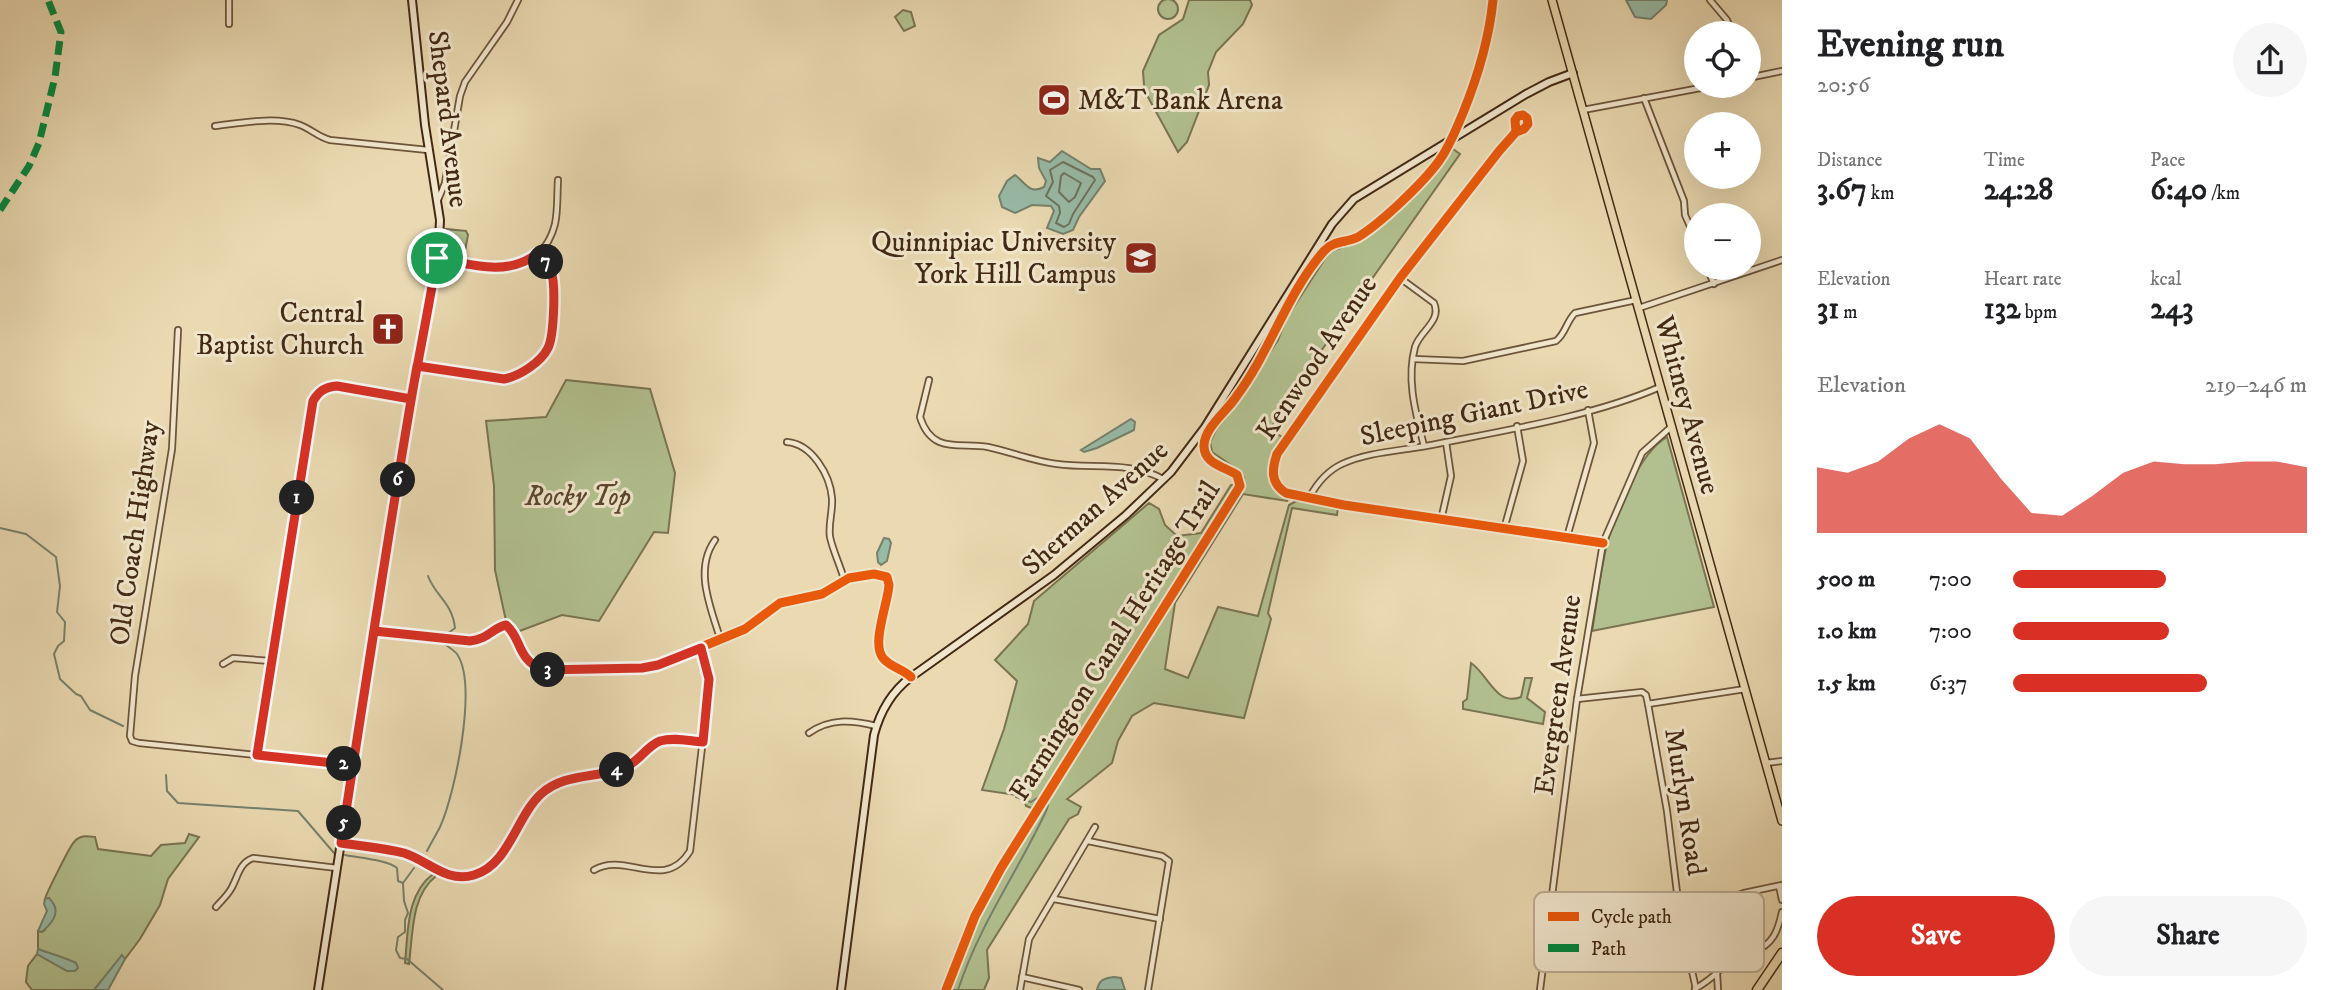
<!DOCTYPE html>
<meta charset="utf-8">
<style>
:root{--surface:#fff;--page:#f6f6f6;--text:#202124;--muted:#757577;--accent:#d93025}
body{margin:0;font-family:"IM FELL DW Pica",serif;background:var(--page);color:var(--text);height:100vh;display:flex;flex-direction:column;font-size:26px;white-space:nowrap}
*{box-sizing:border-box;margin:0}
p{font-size:23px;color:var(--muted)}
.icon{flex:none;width:38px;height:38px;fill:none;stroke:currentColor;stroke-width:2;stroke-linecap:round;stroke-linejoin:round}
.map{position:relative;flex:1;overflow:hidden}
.side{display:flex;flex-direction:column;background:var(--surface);width:560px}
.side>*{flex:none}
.controls{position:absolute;left:1684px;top:21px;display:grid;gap:14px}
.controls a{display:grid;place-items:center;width:77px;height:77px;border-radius:50%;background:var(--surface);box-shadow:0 7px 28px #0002;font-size:35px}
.pin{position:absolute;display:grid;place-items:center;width:60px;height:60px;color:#fff;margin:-30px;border:4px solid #fff;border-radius:50%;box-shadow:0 2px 7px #0007}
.km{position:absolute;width:35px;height:35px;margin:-18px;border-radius:50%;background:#222;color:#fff;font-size:19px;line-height:35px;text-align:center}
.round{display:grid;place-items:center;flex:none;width:74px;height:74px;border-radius:37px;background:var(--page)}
.summary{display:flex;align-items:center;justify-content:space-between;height:119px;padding:0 35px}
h1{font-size:38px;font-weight:700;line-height:52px}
.stats{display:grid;grid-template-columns:repeat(3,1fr);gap:10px;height:119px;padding:7px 35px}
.stats div{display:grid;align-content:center}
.stats b{font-size:30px;font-weight:700}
.stats small{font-size:19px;font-weight:400}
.stats p{font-size:19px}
.chart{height:196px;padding:14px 35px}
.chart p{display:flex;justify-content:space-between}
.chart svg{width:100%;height:126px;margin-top:7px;fill:var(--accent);opacity:.7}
.cta{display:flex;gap:14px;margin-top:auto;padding:14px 35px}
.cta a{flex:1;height:80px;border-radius:42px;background:var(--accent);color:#fff;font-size:28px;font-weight:700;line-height:80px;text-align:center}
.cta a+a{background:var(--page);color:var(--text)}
ul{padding:0 35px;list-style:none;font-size:23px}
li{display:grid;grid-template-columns:112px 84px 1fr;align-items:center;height:52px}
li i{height:18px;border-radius:9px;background:var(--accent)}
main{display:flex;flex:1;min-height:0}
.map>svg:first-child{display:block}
.green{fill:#b2c08f;stroke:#7a7452;stroke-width:2}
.water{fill:#98bba7;stroke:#76816c;stroke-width:2}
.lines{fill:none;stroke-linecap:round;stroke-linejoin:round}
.shore{stroke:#6e725e;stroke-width:2}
.stream{stroke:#76816c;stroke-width:2}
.minor-casing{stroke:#6d553b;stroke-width:8}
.secondary-casing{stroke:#432914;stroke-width:10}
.trunk-casing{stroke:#432914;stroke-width:10}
.motorway-casing{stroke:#432914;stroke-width:11}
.minor{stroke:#f1e6cc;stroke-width:4.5}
.secondary{stroke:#f1e6cc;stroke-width:6}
.trunk{stroke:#ead9b1;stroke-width:7}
.motorway{stroke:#ead9b1;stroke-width:8}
.quiet{stroke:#00873e;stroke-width:7;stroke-dasharray:14 7;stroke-linecap:butt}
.cycleway-casing{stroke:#f1e6cc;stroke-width:13}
.cycleway{stroke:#e8590c;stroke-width:9}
.route-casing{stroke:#fff;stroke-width:14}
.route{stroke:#d93025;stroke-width:9}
.labels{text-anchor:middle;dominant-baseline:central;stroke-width:6;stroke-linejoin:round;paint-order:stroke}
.poi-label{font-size:28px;fill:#432914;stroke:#f1e6cc;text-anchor:end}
.street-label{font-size:28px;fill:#432914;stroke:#f1e6cc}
.park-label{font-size:28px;font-style:italic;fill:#59472d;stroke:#f1e6cc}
.key{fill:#f1e6cc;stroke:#bdad95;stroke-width:2}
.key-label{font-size:19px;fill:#432914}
</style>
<main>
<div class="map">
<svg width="1782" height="990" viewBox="0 0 1782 990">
<rect width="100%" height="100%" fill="#ead9b1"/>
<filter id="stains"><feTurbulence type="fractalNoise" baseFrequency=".00286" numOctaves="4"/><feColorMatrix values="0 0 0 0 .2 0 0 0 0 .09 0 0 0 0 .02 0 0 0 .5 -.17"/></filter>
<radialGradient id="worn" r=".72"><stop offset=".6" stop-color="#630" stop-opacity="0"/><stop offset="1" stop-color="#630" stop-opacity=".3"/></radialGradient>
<!-- green -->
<g class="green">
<circle cx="1168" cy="9" r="10"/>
<path d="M1189,0H1250L1252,5L1243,24L1216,52L1208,72L1209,85L1187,142L1178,152L1148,97L1144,85L1143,71L1159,35L1183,19Z"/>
<path d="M903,10L911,12L915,26L904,31L895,17Z"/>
<path d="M1453,149L1460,154L1290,395L1270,430L1284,438C1269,460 1259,481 1290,496L1287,501L1243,494L1175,603L1165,669L1188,678L1218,607L1258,616L1289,505L1300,499L1338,507L1337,515L1292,508L1268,613L1271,619L1244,718L1154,703L1132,716L1118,741L1112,763L1067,799L1081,807L1078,814L1069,819L987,950L989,978L984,990H950L968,941L992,890L1243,483L1244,478L1241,472L1212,452L1210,442L1216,430L1235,406L1278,340L1286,319L1328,254C1339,246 1352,246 1363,239C1397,218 1427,180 1453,149Z"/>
<path d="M446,229L466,231L468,235L464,256L448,253L445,249Z"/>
<path d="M566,380L650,389L675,473L668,533L654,532L599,621L562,615L517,632L510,622L506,621L495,570L494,486L486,421L546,417Z"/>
<path d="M1667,437L1714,607L1592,631C1597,602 1600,572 1607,544C1615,513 1639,453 1667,437Z"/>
<path d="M1231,485H1233L1234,488L1137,640L1034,809L1026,806L1023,796L982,790L1004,729L1017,681L995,660L1028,624L1034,601L1149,503L1159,509L1165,525L1177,536L1201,533Z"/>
<path d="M1471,663C1488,674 1496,707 1521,697L1525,678H1532L1527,698L1545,712L1543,724L1463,709V702L1467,699Z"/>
<path d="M189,834L199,837L168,879L160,905L140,939L125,959L122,956L94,990H32L26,982L28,966L37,954L67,971L58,958L38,949V931L42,932L45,930L49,898L45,899C46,894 70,846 74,842C80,835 86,836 95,837L98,849L151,856L161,845L185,843Z"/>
<path d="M433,874L436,876C411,896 413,933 409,964L405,963C408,933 406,894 433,874Z"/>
</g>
<!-- water -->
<g class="water">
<path d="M1626,0H1667L1666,5L1651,19L1635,17Z"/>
<path d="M1062,151L1091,169H1100L1105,181L1079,217L1073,230L1063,234L1047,228L1054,211L1051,206L1032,205L1015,213L1002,207L999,196L1007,181L1015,175C1025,182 1029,195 1044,187L1046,181L1039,168L1038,158L1050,162Z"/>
<path d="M1131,419L1135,422L1134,430L1097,448L1084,452L1081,450Z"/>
<path d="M884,538L889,539L891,543L887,561L881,565L878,562L877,553Z"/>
<path d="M49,898C62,911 54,921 42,932L38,931L47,911L44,904L45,899Z"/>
<path d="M38,949C51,954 64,957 76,963L78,968L75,971H67L37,954Z"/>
<path d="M122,955L125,959L108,990H94Z"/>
<path d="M1114,977L1121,978L1125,990H1097C1099,980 1104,978 1114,977Z"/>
</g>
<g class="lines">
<!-- shore -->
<g class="shore">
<path d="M1063,162L1093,177L1095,180L1073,214L1069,224L1064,227L1056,223L1060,213L1059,206L1046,196L1053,182L1050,170Z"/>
<path d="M1064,173L1081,183L1075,197L1069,202L1059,192L1061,176Z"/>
</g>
<!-- stream -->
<g class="stream">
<path d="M0,528L26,534L56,557L60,586L57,612L65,622L64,641L58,646L54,654L60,679L76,694L81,696L90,710L123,726"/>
<path d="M428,576C436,597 452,602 455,628L447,634"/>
<path d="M166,775L167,791L178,803L298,811L334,853"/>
<path d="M427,851C431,843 436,835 440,827C455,794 478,685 457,654C454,650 448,647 445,644"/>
<path d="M345,855C359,858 388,860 397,868L398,881L403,883L404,901L408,913L405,920V932L398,937L396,950L400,958L407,959L443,990"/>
<path d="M403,883L414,868"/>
<path d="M958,990C979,925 1019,870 1047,809L1048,805L1037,798L1031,802L1016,797"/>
</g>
<defs>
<g id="minor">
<path d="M1710,0L1727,20L1732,33"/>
<path d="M229,24V0"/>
<path d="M1748,78L1782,71"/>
<path d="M1644,98L1684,201L1685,215L1696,240"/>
<path d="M1583,110L1711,86"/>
<path d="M215,126C241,123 275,116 300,125C311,129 318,137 330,140L428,150"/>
<path d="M1516,132L1515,120L1518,116L1523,115L1527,118L1528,124L1524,129L1516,132L1500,150L1400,278L1277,454C1272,469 1270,483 1286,493L1344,505L1603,543"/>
<path d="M438,200L445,183L460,96L465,82L507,22L518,0"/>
<path d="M437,258C480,266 540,283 555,224C558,210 557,194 558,180"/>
<path d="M1707,268L1714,284"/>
<path d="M1400,278L1434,303C1442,321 1420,331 1415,347C1406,380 1416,414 1424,446"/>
<path d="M1639,308L1782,260"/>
<path d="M178,330L172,449L135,676L130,736L132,741L139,743L353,765"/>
<path d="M1414,359L1463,361L1556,341C1566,333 1566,322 1575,313L1636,300"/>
<path d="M417,366L504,379C524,374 548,357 551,335C553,306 560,276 539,253"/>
<path d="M929,380L920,417C932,455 960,442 988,447C1011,452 1033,461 1057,464C1092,469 1131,461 1163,479"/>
<path d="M787,442C812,444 830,475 832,498C833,511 828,524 830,537C833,551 840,565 844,579"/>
<path d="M1309,498C1317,483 1327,471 1342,464C1368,452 1399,451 1426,446C1501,431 1591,417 1660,387"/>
<path d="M1441,520L1451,476L1446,442"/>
<path d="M1504,529L1523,461L1517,426"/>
<path d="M1567,537L1594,443L1588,410"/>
<path d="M715,540C694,569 710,606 720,638"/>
<path d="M374,631L470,641C489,639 492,628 506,625C520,637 516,654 539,668H634L658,665L745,629L780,603L822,594L849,578L874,574L887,577L889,585C888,603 871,644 883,658C890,667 903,669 911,677"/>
<path d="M223,664L233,658L271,661"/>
<path d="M1577,699L1642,692L1646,695L1648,704L1745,689"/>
<path d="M1648,704L1667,811L1680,917L1696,989"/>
<path d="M809,733C830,718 852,720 876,726"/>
<path d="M258,755L313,401C319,391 325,387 337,386L411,399"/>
<path d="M1766,763L1782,761"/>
<path d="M1088,841L1162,856L1169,861L1148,990"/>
<path d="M341,843C362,846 384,847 404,853C429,861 446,883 474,875C509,865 516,817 541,794C565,772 598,779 626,767C639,761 647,746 660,741C674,737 689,741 703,742"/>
<path d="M594,870C626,851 664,893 690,851L709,686L708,670L701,648"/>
<path d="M1779,886L1782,900"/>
<path d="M1054,899L1160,919"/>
<path d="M216,907C221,901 227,896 231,889C238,877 239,863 253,858L337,868"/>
<path d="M1753,951C1773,946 1778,930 1782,912"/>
<path d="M1717,974L1718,990"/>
<path d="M1022,977L1079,990"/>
<path d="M1695,989C1741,960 1726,955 1724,907L1727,899L1744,893L1782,885"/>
<path d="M1020,990L1029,939L1095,827"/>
<path d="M1540,990L1577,699L1603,543L1642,453L1671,427"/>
</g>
<g id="secondary">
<path d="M318,990L395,494L439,241L440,220L425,125L412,0"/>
<path d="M841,990L874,735C880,712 891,692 911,677L1054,575L1126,515L1171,472L1205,427L1332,224L1354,199L1526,94L1549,82L1573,73"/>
</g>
<path id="trunk" d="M1552,0L1782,821"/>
<path id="motorway" d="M1757,990L1782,953"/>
</defs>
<!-- minor casing -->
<use href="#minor" class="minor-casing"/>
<!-- secondary casing -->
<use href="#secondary" class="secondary-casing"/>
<!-- trunk casing -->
<use href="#trunk" class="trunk-casing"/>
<!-- motorway casing -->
<use href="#motorway" class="motorway-casing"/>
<!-- minor -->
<use href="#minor" class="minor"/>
<!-- secondary -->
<use href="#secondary" class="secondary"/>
<!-- trunk -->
<use href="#trunk" class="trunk"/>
<!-- motorway -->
<use href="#motorway" class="motorway"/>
<!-- quiet -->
<path class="quiet" d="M0,210L29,166L39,143L55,77L61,32L48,0"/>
<defs>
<g id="cycleway">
<path d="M1516,132L1515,120L1518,116L1523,115L1527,118L1528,124L1524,129L1516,132L1500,150L1400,278L1277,454C1272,469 1270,483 1286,493L1344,505L1603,543"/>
<path d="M374,631L470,641C489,639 492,628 506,625C520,637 516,654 539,668H634L658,665L745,629L780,603L822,594L849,578L874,574L887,577L889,585C888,603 871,644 883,658C890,667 903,669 911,677"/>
<path d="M946,990L975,916L1001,868L1240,486L1237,475C1226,467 1203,464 1204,445C1205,427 1227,411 1236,397C1270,352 1287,293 1324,251C1334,240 1346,243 1358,237C1381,223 1423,183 1439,161C1450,146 1456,129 1463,113C1478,76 1489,40 1493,0"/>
</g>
</defs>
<!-- cycleway casing -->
<use href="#cycleway" class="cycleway-casing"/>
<!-- cycleway -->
<use href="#cycleway" class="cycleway"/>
</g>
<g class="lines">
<defs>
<path id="route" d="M437,258C429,305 420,352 411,399L337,386C325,387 319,391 313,401L257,755L353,765L374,631L470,641C489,639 492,628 506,625C522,638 516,659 543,670L642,668L658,665L701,648L709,679L703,742C689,741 674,737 660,741C647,746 639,761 626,767C598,779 565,772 541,794C516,817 509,865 474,875C446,883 429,861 404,853C384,848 362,846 341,843C366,684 389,525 417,366L504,379C520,376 541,362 548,348C554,336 556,284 551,271C549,264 543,258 538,253C508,277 472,265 437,258"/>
</defs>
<!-- route casing -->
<use href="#route" class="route-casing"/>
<!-- route -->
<use href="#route" class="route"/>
</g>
<!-- icons -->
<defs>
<symbol id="stadium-square" viewBox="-11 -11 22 22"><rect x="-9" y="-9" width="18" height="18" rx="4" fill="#8f2418" stroke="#f1e6cc"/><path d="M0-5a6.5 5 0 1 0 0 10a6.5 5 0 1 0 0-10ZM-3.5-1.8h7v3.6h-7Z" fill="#fff"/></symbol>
<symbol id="university-square" viewBox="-11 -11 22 22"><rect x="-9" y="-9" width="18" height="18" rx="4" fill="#8f2418" stroke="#f1e6cc"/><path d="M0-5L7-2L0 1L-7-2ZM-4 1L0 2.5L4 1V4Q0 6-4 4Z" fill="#fff"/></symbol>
<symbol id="church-square" viewBox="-11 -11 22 22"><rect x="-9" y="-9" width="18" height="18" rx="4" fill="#8f2418" stroke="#f1e6cc"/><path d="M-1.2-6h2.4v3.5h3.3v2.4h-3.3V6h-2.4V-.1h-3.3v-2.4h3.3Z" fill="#fff"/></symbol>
</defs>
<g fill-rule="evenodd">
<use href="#stadium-square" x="1035" y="81" width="38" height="38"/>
<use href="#university-square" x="1122" y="239" width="38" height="38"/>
<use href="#church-square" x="369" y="310" width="38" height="38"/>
</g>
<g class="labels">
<!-- poi labels -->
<g class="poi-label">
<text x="1078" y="100" text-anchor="start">M&amp;T Bank Arena</text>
<text x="1116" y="242">Quinnipiac University<tspan x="1116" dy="32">York Hill Campus</tspan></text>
<text x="364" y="313">Central<tspan x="364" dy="32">Baptist Church</tspan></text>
</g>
<!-- street labels -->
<g class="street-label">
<text transform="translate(448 119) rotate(83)">Shepard Avenue</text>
<text transform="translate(1317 358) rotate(-56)">Kenwood Avenue</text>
<text transform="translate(1687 405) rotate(75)">Whitney Avenue</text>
<text transform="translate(1474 413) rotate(-12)">Sleeping Giant Drive</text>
<text transform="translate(1095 508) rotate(-42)">Sherman Avenue</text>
<text transform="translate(135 533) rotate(-82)">Old Coach Highway</text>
<text transform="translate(1115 641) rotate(-58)">Farmington Canal Heritage Trail</text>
<text transform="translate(1558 695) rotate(-82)">Evergreen Avenue</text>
<text transform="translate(1685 802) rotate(81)">Murlyn Road</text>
</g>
<!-- park labels -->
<g class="park-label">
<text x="578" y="496">Rocky Top</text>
</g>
</g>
<!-- legend -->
<rect x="1534" y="892" width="230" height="80" rx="10" class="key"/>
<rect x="1548" y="912" width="31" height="9" fill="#e8590c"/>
<rect x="1548" y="944" width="31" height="8" fill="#00873e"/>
<g class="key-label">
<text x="1591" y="923">Cycle path</text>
<text x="1591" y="955">Path</text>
</g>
<rect width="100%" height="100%" filter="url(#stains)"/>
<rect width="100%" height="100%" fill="url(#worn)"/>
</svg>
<div class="controls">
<a><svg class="icon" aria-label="locate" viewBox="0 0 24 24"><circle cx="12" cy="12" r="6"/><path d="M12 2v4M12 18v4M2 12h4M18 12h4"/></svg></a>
<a>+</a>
<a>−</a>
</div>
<div class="pin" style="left:437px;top:258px;background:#1e9e55"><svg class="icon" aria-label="arrive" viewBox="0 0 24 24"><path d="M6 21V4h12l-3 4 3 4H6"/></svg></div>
<b class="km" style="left:297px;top:498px">1</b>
<b class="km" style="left:344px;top:764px">2</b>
<b class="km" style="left:548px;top:670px">3</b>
<b class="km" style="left:617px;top:770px">4</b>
<b class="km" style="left:344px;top:823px">5</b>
<b class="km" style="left:398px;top:480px">6</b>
<b class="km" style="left:546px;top:262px">7</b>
</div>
<section class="side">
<div class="summary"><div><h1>Evening run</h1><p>20:56</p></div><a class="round"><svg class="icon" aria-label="share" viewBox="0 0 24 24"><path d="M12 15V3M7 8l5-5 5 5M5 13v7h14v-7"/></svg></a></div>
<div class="stats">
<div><p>Distance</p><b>3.67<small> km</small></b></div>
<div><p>Time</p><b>24:28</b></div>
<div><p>Pace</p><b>6:40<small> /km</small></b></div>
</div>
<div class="stats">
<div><p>Elevation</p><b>31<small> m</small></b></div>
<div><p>Heart rate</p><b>132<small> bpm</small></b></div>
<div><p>kcal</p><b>243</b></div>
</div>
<div class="chart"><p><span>Elevation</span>219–246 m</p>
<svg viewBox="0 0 160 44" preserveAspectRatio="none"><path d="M0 44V21L10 23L20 19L30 11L40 6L50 11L60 25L70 37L80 38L90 31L100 23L110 19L120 20L130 20L140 19L150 19L160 21V44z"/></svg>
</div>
<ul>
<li><b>500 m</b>7:00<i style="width:52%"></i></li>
<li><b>1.0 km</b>7:00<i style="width:53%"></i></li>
<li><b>1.5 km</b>6:37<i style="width:66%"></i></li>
</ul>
<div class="cta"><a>Save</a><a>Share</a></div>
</section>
</main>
